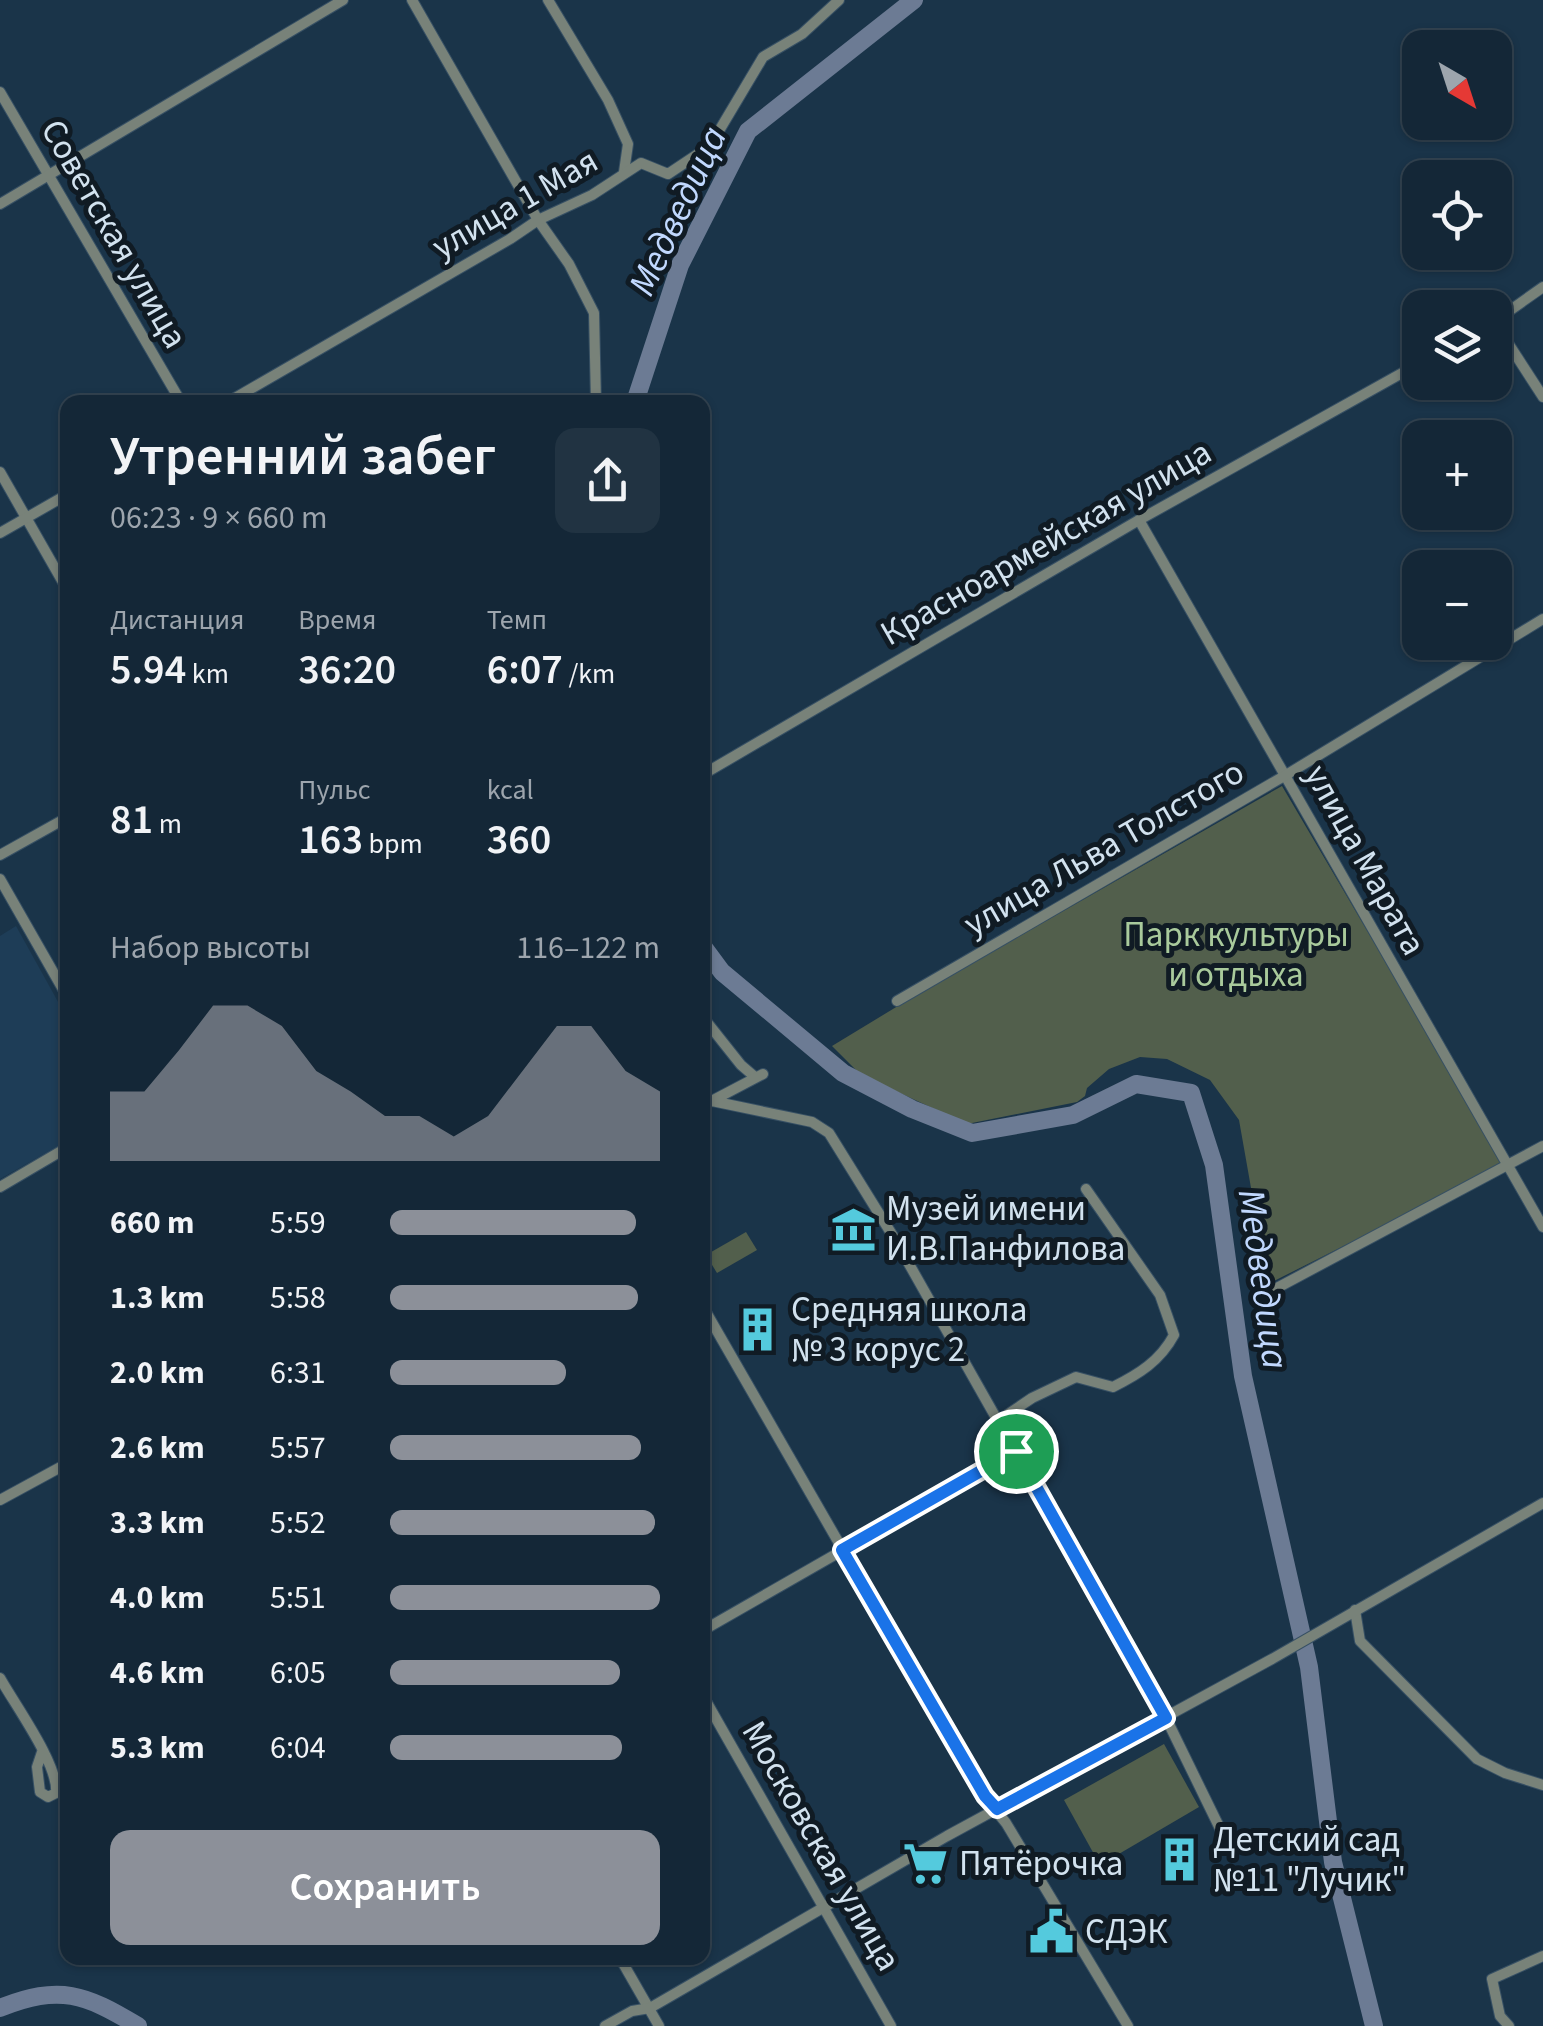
<!DOCTYPE html>
<html lang="ru">
<meta charset="utf-8">
<style>
:root{--surface:#142737;--page:#213342;--text:#f1f3f6;--muted:#9da5ad;--line:#334452;--accent:#8c9099}
body{margin:0;font-family:"Source Sans 3",sans-serif;background:var(--page);color:var(--text);height:100vh;display:flex;flex-direction:column;font-size:38px;white-space:nowrap}
*{box-sizing:border-box;margin:0}
p{font-size:32px;color:var(--muted)}
.icon{flex:none;width:55px;height:55px;fill:none;stroke:currentColor;stroke-width:2;stroke-linecap:round;stroke-linejoin:round}
.map{position:relative;flex:1;overflow:hidden}
.panel{position:absolute;left:60px;top:395px;width:650px;height:1570px;display:flex;flex-direction:column;background:var(--surface);border-radius:20px;box-shadow:0 2px 8px #0004,0 0 0 2px var(--line)}
.panel>*{flex:none}
.needle{width:65px;rotate:141deg}
.controls{position:absolute;left:1402px;top:30px;display:grid;gap:20px}
.controls a{display:grid;place-items:center;width:110px;height:110px;border-radius:20px;background:var(--surface);box-shadow:0 2px 8px #0004,0 0 0 2px var(--line);font-size:50px}
.pin{position:absolute;display:grid;place-items:center;width:85px;height:85px;color:#fff;margin:-42px;border:5px solid #fff;border-radius:50%;box-shadow:0 2px 10px #0007}
.round{display:grid;place-items:center;flex:none;width:105px;height:105px;border-radius:20px;background:var(--page)}
.summary{display:flex;align-items:center;justify-content:space-between;height:170px;padding:0 50px}
h1{font-size:55px;font-weight:600;line-height:75px}
.metrics{display:grid;grid-template-columns:repeat(3,1fr);gap:15px;height:170px;padding:10px 50px}
.metrics div{display:grid;align-content:center}
.metrics b{font-size:42px;font-weight:600}
.metrics small{font-size:28px;font-weight:400}
.metrics p{font-size:28px}
.chart{height:280px;padding:20px 50px}
.chart p{display:flex;justify-content:space-between}
.chart svg{width:100%;height:180px;margin-top:10px;fill:var(--accent);opacity:.7}
.cta{display:flex;gap:20px;margin-top:auto;padding:20px 50px}
.cta a{flex:1;height:115px;border-radius:20px;background:var(--accent);color:#fff;font-size:40px;font-weight:600;line-height:115px;text-align:center}
ul{padding:0 50px;list-style:none;font-size:32px}
li{display:grid;grid-template-columns:160px 120px 1fr;align-items:center;height:75px}
li i{height:25px;border-radius:12px;background:var(--accent)}
.map>svg:first-child{display:block}
.built{fill:#1e3d57}
.green{fill:#525f4c}
.lines{fill:none;stroke-linecap:round;stroke-linejoin:round}
.river{stroke:#6c7b94;stroke-width:18}
.minor-casing{stroke:#375064;stroke-width:12}
.minor{stroke:#788279;stroke-width:10}
.route-casing{stroke:#fff;stroke-width:20}
.route{stroke:#1a73e8;stroke-width:12}
.labels{text-anchor:middle;dominant-baseline:central;stroke-width:10;stroke-linejoin:round;paint-order:stroke}
.street-label{font-size:35px;fill:#d2e2ef;stroke:#101b24}
.park-label{font-size:35px;fill:#a9ca9c;stroke:#101b24}
.poi-label{font-size:35px;fill:#d2e2ef;stroke:#101b24;text-anchor:start}
.water-label{font-size:38px;font-style:italic;fill:#c1d8fe;stroke:#101b24}
</style>
<div class="map">
<svg width="1543" height="2026" viewBox="0 0 1543 2026">
<rect width="100%" height="100%" fill="#1a3449"/>
<!-- built -->
<path class="built" d="M16,926L67,1018V1141L0,1179V936Z"/>
<!-- green -->
<g class="green">
<path d="M1282,786L1505,1165L1268,1284L1239,1120L1210,1080L1167,1059L1140,1057L1109,1069L1087,1088L1085,1096L1077,1102L967,1124L861,1075L832,1046L916,995Z"/>
<path d="M746,1232L757,1250L717,1273L706,1255Z"/>
<path d="M1164,1744L1199,1807L1100,1865L1064,1800Z"/>
</g>
<g class="lines">
<!-- river -->
<g class="river">
<path d="M635,402L680,265L748,131L914,0"/>
<path d="M702,945L722,972L843,1073L912,1109L972,1133L1073,1115L1136,1084L1191,1093L1214,1165L1243,1376L1309,1667L1333,1862L1374,2026"/>
<path d="M0,2008C60,1984 85,1994 138,2026"/>
</g>
<defs>
<g id="minor">
<path d="M412,0L538,220L569,264L594,313L596,402"/>
<path d="M548,0L608,100L628,144L624,172"/>
<path d="M0,92L181,402"/>
<path d="M0,204L343,0"/>
<path d="M1495,321L1543,287"/>
<path d="M1495,323L1543,397"/>
<path d="M228,402L510,239L538,220L592,195L641,163L668,174L710,146L763,57L802,34L839,0"/>
<path d="M0,472L68,591"/>
<path d="M1139,520L1543,1227"/>
<path d="M0,533L68,494"/>
<path d="M702,775L1139,520L1420,363"/>
<path d="M0,855L68,817"/>
<path d="M0,879L68,998"/>
<path d="M897,1001L1286,775L1543,619"/>
<path d="M702,1016L741,1065L755,1077"/>
<path d="M712,1101L812,1122L829,1133L896,1241L1166,1718L1230,1849"/>
<path d="M702,1106L763,1074"/>
<path d="M0,1187L68,1147"/>
<path d="M1275,1289L1543,1146"/>
<path d="M702,1305L985,1797L1006,1823L1128,2026"/>
<path d="M998,1421L1032,1398L1076,1377L1113,1387C1139,1374 1160,1361 1174,1335L1160,1295L1086,1189"/>
<path d="M0,1500L68,1463"/>
<path d="M1355,1610L1360,1641L1477,1759L1505,1773L1543,1785"/>
<path d="M702,1631L1016,1451"/>
<path d="M0,1678C15,1705 59,1765 56,1793L48,1797L40,1792L37,1767L42,1752"/>
<path d="M702,1694L891,2026"/>
<path d="M620,1958L659,2026"/>
<path d="M605,2026L632,2011L650,2008L947,1836L1272,1659L1543,1503"/>
<path d="M1509,2026L1500,2016L1492,1979L1543,1956"/>
</g>
</defs>
<!-- minor casing -->
<use href="#minor" class="minor-casing"/>
<!-- minor -->
<use href="#minor" class="minor"/>
</g>
<g class="lines">
<defs>
<path id="route" d="M1016,1451L1166,1718L997,1809L985,1796L842,1550Z"/>
</defs>
<!-- route casing -->
<use href="#route" class="route-casing"/>
<!-- route -->
<use href="#route" class="route"/>
</g>
<!-- icons -->
<defs>
<symbol id="museum-bare" viewBox="-9 -9 18 18"><path d="M0-6L6-3V-2H-6V-3ZM-5-1h2V3h-2ZM-1-1h2V3h-2ZM3-1h2V3H3ZM-6 4H6V6H-6Z" fill="#54cadd" stroke="#101b24" stroke-width="2.5" paint-order="stroke"/></symbol>
<symbol id="building-bare" viewBox="-9 -9 18 18"><path d="M-4-6H4V6H1V3H-1V6H-4ZM-2.5-4.3h1.7v1.8h-1.7ZM.8-4.3h1.7v1.8H.8ZM-2.5-1h1.7V.8h-1.7ZM.8-1h1.7V.8H.8Z" fill="#54cadd" stroke="#101b24" stroke-width="2.5" paint-order="stroke"/></symbol>
<symbol id="supermarket-bare" viewBox="-9 -9 18 18"><path d="M-6-5.5h2.5l.6 2H6L4.5 2H-2.5L-4.4-4H-6ZM-1.5 3.2a1.3 1.3 0 1 0 .1 0ZM3 3.2a1.3 1.3 0 1 0 .1 0Z" fill="#54cadd" stroke="#101b24" stroke-width="2.5" paint-order="stroke"/></symbol>
<symbol id="civic-bare" viewBox="-9 -9 18 18"><path d="M-.6-6.5H3V-4.5H.6V-3L4-1V1h2V6H-6V1h2V-1L-.6-3ZM-1.2 2.5V6h2.4V2.5Z" fill="#54cadd" stroke="#101b24" stroke-width="2.5" paint-order="stroke"/></symbol>
</defs>
<g fill-rule="evenodd">
<use href="#museum-bare" x="822" y="1198" width="63" height="63"/>
<use href="#building-bare" x="726" y="1298" width="63" height="63"/>
<use href="#building-bare" x="1148" y="1828" width="63" height="63"/>
<use href="#supermarket-bare" x="894" y="1832" width="63" height="63"/>
<use href="#civic-bare" x="1020" y="1900" width="63" height="63"/>
</g>
<g class="labels">
<!-- street labels -->
<g class="street-label">
<text transform="translate(515 204) rotate(-30)">улица 1 Мая</text>
<text transform="translate(114 234) rotate(60)">Советская улица</text>
<text transform="translate(1046 543) rotate(-30)">Красноармейская улица</text>
<text transform="translate(1104 848) rotate(-30)">улица Льва Толстого</text>
<text transform="translate(1365 860) rotate(61)">улица Марата</text>
<text transform="translate(821 1846) rotate(60)">Московская улица</text>
</g>
<!-- park labels -->
<g class="park-label">
<text x="1236" y="935">Парк культуры<tspan x="1236" dy="40">и отдыха</tspan></text>
</g>
<!-- poi labels -->
<g class="poi-label">
<text x="886" y="1209">Музей имени<tspan x="886" dy="40">И.В.Панфилова</tspan></text>
<text x="791" y="1310">Средняя школа<tspan x="791" dy="40">№ 3 корус 2</tspan></text>
<text x="1213" y="1840">Детский сад<tspan x="1213" dy="40">№11 "Лучик"</tspan></text>
<text x="959" y="1864">Пятёрочка</text>
<text x="1085" y="1932">СДЭК</text>
</g>
<!-- water labels -->
<g class="water-label">
<text transform="translate(678 211) rotate(-65)">Медведица</text>
<text transform="translate(1263 1279) rotate(82)">Медведица</text>
</g>
</g>
</svg>
<div class="controls">
<a><svg class="needle" viewBox="-14 -14 28 28"><path d="M0-13l5 13h-10z" fill="#e53935"/><path d="M0 13l5-13h-10z" fill="#9da5ad"/></svg></a>
<a><svg class="icon" aria-label="locate" viewBox="0 0 24 24"><circle cx="12" cy="12" r="6"/><path d="M12 2v4M12 18v4M2 12h4M18 12h4"/></svg></a>
<a><svg class="icon" aria-label="layers" viewBox="0 0 24 24"><path d="M12 4l9 5-9 5-9-5zM3 14l9 5 9-5"/></svg></a>
<a>+</a>
<a>−</a>
</div>
<div class="pin" style="left:1016px;top:1451px;background:#1e9e55"><svg class="icon" aria-label="arrive" viewBox="0 0 24 24"><path d="M6 21V4h12l-3 4 3 4H6"/></svg></div>
<section class="panel">
<div class="summary"><div><h1>Утренний забег</h1><p>06:23 · 9 × 660 m</p></div><a class="round"><svg class="icon" aria-label="share" viewBox="0 0 24 24"><path d="M12 15V3M7 8l5-5 5 5M5 13v7h14v-7"/></svg></a></div>
<div class="metrics">
<div><p>Дистанция</p><b>5.94<small> km</small></b></div>
<div><p>Время</p><b>36:20</b></div>
<div><p>Темп</p><b>6:07<small> /km</small></b></div>
</div>
<div class="metrics">
<div><b>81<small> m</small></b></div>
<div><p>Пульс</p><b>163<small> bpm</small></b></div>
<div><p>kcal</p><b>360</b></div>
</div>
<div class="chart"><p><span>Набор высоты</span>116–122 m</p>
<svg viewBox="0 0 160 44" preserveAspectRatio="none"><path d="M0 44V27L10 27L20 17L30 6L40 6L50 11L60 22L70 27L80 33L90 33L100 38L110 33L120 22L130 11L140 11L150 22L160 27V44z"/></svg>
</div>
<ul>
<li><b>660 m</b>5:59<i style="width:91%"></i></li>
<li><b>1.3 km</b>5:58<i style="width:92%"></i></li>
<li><b>2.0 km</b>6:31<i style="width:65%"></i></li>
<li><b>2.6 km</b>5:57<i style="width:93%"></i></li>
<li><b>3.3 km</b>5:52<i style="width:98%"></i></li>
<li><b>4.0 km</b>5:51<i style="width:100%"></i></li>
<li><b>4.6 km</b>6:05<i style="width:85%"></i></li>
<li><b>5.3 km</b>6:04<i style="width:86%"></i></li>
</ul>
<div class="cta"><a>Сохранить</a></div>
</section>
</div>
